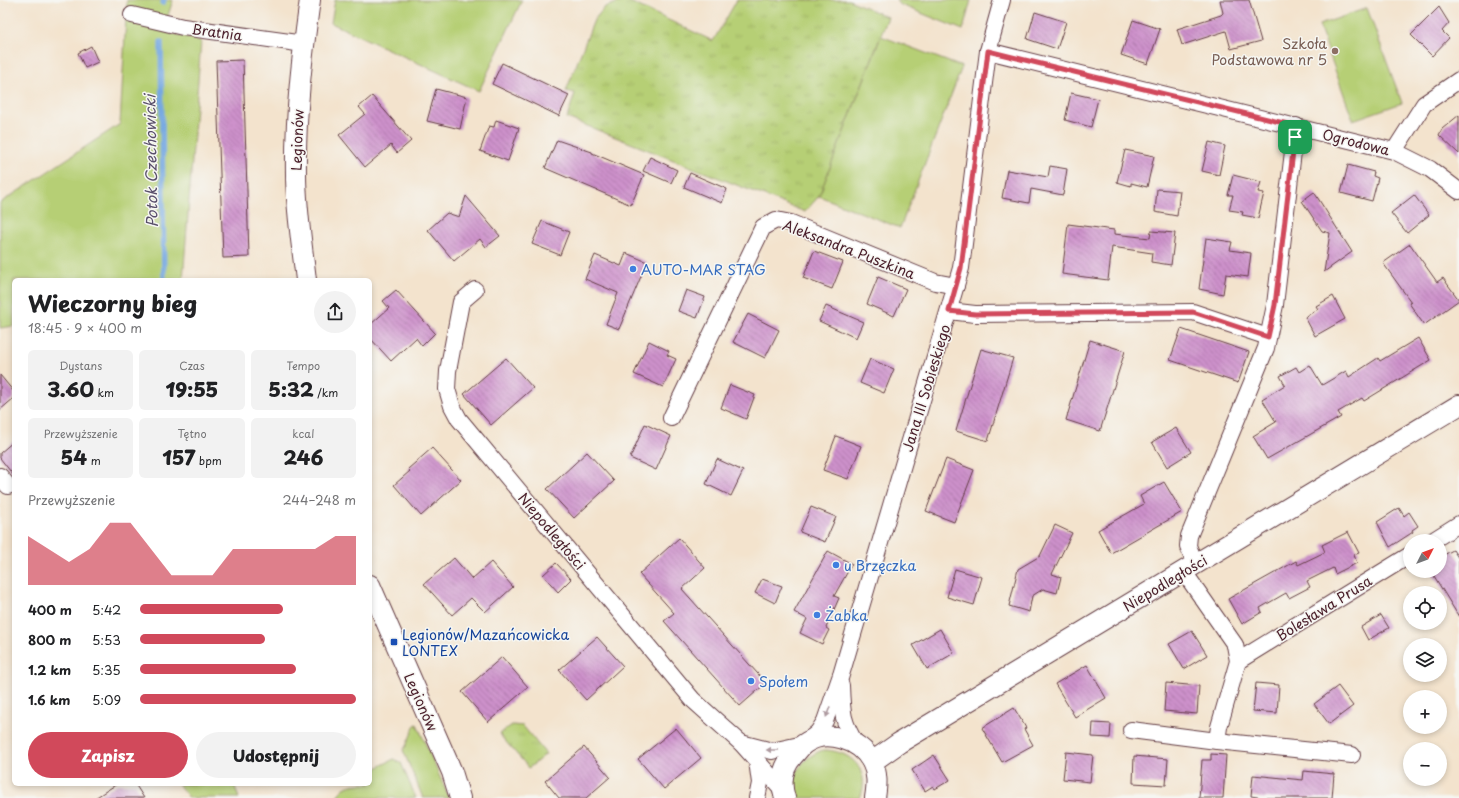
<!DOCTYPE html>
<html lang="pl">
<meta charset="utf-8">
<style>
:root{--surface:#fff;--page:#f2f2f2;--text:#202124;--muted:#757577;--accent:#d1495b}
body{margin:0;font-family:"Playpen Sans",sans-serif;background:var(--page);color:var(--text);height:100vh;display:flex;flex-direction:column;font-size:15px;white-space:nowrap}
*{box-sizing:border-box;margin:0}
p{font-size:13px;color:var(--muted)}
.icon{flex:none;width:22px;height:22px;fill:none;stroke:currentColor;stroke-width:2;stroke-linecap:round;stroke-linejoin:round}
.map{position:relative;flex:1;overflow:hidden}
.sheet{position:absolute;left:12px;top:278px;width:360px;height:508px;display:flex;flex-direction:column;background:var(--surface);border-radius:6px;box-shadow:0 2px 6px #0003}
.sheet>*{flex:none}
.needle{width:26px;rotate:48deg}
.fabs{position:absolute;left:1403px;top:534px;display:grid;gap:8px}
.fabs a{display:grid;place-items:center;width:44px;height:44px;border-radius:50%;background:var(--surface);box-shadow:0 2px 6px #0003;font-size:20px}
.pin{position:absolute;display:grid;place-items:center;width:34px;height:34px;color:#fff;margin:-17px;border-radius:8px;box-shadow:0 2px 6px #0006}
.round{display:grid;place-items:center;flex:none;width:42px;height:42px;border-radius:21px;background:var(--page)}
.head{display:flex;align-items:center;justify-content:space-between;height:68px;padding:0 16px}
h1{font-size:22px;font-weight:800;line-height:30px}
.metrics{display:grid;grid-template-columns:repeat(3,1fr);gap:6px;height:68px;padding:4px 16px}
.metrics div{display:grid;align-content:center;border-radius:6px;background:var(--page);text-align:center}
.metrics b{font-size:20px;font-weight:800}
.metrics small{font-size:11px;font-weight:400}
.metrics p{font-size:11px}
.chart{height:112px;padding:8px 16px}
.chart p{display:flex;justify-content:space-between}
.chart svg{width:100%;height:72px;margin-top:4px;fill:var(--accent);opacity:.7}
.button{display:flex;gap:8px;margin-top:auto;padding:8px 16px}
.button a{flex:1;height:46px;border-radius:24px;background:var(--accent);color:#fff;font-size:16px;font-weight:800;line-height:46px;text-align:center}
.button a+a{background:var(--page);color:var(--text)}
ul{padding:0 16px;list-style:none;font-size:13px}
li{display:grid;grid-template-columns:64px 48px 1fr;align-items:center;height:30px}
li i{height:10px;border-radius:5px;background:var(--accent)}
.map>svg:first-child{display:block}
.green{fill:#b6cf74;stroke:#807750}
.park{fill:url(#park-tufts);stroke:#807750}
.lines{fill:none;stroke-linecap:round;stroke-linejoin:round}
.stream{stroke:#76a8e1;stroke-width:5.5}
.building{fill:url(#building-back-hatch)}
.minor-casing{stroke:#633c43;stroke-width:18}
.tertiary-casing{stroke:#633c43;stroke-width:22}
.minor{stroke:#fff;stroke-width:16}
.tertiary{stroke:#fff;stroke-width:20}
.oneway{fill:#ae9aa0}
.route-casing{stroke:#fff;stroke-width:8}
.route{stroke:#d1495b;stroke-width:5}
.education-dot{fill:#8d6e63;stroke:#f6f6f2;stroke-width:1.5}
.shop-dot{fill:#3f7fe0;stroke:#f6f6f2;stroke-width:1.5}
.transit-dot{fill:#1a4fb4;stroke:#f6f6f2;stroke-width:1.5}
.labels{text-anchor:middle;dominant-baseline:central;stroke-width:3;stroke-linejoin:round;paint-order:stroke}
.street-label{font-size:14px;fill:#4a1f2b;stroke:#f6f6f2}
.education-label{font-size:14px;fill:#785e54;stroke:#f6f6f2;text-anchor:end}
.shop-label{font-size:14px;fill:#366cbe;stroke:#f6f6f2;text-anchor:start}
.transit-label{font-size:14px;fill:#164399;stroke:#f6f6f2;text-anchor:start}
.water-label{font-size:15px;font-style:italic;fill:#594f6b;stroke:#f6f6f2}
</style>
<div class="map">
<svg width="1459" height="798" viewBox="0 0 1459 798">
<defs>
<pattern id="park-tufts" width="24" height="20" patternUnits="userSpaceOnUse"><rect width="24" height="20" fill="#b6cf74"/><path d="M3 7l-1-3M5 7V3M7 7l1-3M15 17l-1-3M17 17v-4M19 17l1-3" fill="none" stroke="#9eb165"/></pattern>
<pattern id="building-back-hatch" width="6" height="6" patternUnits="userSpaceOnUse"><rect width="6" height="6" fill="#cd91cb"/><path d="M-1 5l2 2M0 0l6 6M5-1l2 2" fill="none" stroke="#a876a5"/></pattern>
</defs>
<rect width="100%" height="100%" fill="#f6f6f2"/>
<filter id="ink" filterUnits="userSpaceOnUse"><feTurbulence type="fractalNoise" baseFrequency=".025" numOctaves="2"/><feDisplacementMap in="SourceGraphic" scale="8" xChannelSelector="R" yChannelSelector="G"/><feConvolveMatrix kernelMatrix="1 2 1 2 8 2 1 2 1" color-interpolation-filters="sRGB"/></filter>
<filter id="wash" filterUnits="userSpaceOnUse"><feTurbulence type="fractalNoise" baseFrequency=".012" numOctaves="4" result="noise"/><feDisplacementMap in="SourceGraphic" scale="16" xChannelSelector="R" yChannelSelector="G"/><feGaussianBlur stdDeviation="0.9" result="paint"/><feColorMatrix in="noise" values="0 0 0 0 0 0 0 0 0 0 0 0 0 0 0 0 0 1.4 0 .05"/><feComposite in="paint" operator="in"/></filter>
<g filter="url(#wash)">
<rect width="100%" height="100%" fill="#f3e3cd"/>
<!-- green -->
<g class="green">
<path d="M127,0H173L163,31L201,41L183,280H14V326L0,328V203L120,124Z"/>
<path d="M335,0H522L479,91L331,23Z"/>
<path d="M895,0H971L963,30L901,5Z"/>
<path d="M1367,8L1402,103L1353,120L1319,25Z"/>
<path d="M881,36L962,67L900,228L819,196Z"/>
<path d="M417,724L449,798H423L403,750L406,746L415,725Z"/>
<path d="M823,750C850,750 872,770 860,798H798C787,776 803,757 823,750Z"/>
<path d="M394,759L401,763L416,798H337C342,783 357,784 370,784V776L375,773L378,767Z"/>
<path d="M178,784H234L239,798H189Z"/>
</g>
<!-- park -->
<g class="park">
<path d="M626,0L713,41L737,0H849L888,17L819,196L805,212L567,118L575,93L566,91L594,20L605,7Z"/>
<path d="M512,725L523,726L546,754L529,768L499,734Z"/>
</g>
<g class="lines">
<!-- stream -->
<g class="stream">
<path d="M163,3L164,0"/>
<path d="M161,42L164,280"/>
</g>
</g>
<g id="blocks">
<!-- building -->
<g class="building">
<path d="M1220,0H1249L1261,41L1231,49L1226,31L1182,45L1177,29L1221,15L1223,13Z"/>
<path d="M1439,7L1449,23L1442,31L1449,38L1432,56L1411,35Z"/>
<path d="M1035,12L1066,22L1057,49L1027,39Z"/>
<path d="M1133,20L1160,29L1148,64L1121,55Z"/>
<path d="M91,46L98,62L85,68L78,53Z"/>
<path d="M243,60L249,257L223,258L216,61Z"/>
<path d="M502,63L569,95L559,116L492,84Z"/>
<path d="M436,89L467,97L460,129L427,121Z"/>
<path d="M1071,93L1098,99L1091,127L1065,120Z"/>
<path d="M372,96L411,141L397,153L391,145L365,167L339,135L365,114L359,107Z"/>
<path d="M1459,115V154L1439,135L1442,129Z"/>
<path d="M496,120L519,128L508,161L480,151L489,126L494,127Z"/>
<path d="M557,140L592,152V153L644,175L631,205L545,168Z"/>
<path d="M1209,142L1225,146L1219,175L1202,171Z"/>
<path d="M1125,150L1154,156L1147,187L1131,183V186L1117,182Z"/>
<path d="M650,157L677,170L671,183L643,171Z"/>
<path d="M1348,165L1374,172L1373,176L1378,178L1372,201L1341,193Z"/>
<path d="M1050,166L1067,169L1063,195L1031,189L1029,203L1002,198L1007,170L1048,177Z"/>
<path d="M690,173L727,189L722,203L684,187Z"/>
<path d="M1233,175L1261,182L1258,192L1264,193L1258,218L1242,215L1243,212L1229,210L1233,195H1228Z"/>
<path d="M1157,189L1180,191L1177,216L1155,212Z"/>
<path d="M1314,192L1352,252L1324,272L1330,233L1322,231L1302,201Z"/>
<path d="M1414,195L1429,215L1407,233L1391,213Z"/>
<path d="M466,196L500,236L486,247L480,239L454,261L428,230L447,213L459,217Z"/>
<path d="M542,221L569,232L560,255L532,244Z"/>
<path d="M1068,224L1114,230V234L1150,238L1151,231L1175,233L1171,265L1151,262L1152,253L1112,247L1108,280L1062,274Z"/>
<path d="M1206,238L1232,242L1230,250L1251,253L1248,277L1226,274L1223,294L1199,289Z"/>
<path d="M1410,244L1437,282L1443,278L1459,300L1424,325L1409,303L1411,302L1383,263Z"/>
<path d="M814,251L843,262L832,289L803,278Z"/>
<path d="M626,253L647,262L619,329L606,324L618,293L585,279L595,255L621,266Z"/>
<path d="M878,277L906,289L894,316L867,304Z"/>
<path d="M396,290L435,333L422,346L416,338L391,361L370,338V325L389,308L383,301Z"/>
<path d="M686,290L705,297L697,318L678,311Z"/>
<path d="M1333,296L1345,319L1315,336L1305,317L1318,309L1316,306Z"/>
<path d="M826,306L863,322L856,338L819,321Z"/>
<path d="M748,314L779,330L765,358L733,342Z"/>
<path d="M1181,329L1249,352L1238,383L1170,360Z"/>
<path d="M1418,338L1431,360L1364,401L1362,398L1338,412L1341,417L1267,459L1253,436L1276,422L1262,399L1285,385L1280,376L1296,367L1299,372L1310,365L1322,385L1346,371L1349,377L1378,358L1380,361Z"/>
<path d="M1090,340L1125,351L1100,431L1066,420Z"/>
<path d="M649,341L669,351L667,355L676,359L663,387L634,374Z"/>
<path d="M981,349L1013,358L988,441L956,431Z"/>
<path d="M506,358L533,388L491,425L464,394Z"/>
<path d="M870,359L894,369L884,393L860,383Z"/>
<path d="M0,375L14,392V398L0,410Z"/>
<path d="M730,385L755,395L746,419L721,408Z"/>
<path d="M645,424L671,436L656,470L630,458Z"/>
<path d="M1176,428L1191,452L1167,467L1152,442Z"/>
<path d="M836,436L861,446L848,479L823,470Z"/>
<path d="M14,441V476L0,458V453Z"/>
<path d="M432,448L461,480L421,516L394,485L410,471L408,469Z"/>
<path d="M587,452L614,481L574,518L547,489Z"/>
<path d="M717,459L743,471L731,496L706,484Z"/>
<path d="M946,459L974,470L954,522L926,511Z"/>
<path d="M1164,482L1182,512L1111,553L1098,530L1144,504L1140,496Z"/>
<path d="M811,507L836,517L825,542L800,532Z"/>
<path d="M1399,508L1404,516L1409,512L1418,526L1412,530L1413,532L1390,547L1377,522Z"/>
<path d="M1055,525L1072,533L1052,574L1061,577L1057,593L1043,589L1032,596L1029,612L1009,606L1018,569L1040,556Z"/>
<path d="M1348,532L1359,553L1354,555L1357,563L1335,574L1333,568L1307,581L1310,587L1289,598L1286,593L1260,608L1262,612L1242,624L1228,599L1296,561L1298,565L1325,552L1322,545Z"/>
<path d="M679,538L705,568L682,589L766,683L740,706L664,621L674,613L639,574Z"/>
<path d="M1453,550L1459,559V617L1431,571H1440V557Z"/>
<path d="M828,551L852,564L834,596L839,598L826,628L829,630L822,644L800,633L807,619L794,612Z"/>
<path d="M454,558L472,579L491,562L513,587L485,612L471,598L452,615L424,584Z"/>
<path d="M556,563L571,579L558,592L543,575Z"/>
<path d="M955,569L982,577L974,605L947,597Z"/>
<path d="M762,579L782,586L775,603L755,593Z"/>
<path d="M1381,615L1389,628L1368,640L1361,627Z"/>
<path d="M940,629L954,653L927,669L913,645Z"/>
<path d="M1192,631L1207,655L1184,669L1169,644Z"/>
<path d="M597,637L623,666L586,700L559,670Z"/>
<path d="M502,657L528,687L488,722L462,692Z"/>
<path d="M1087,665L1106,698L1075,717L1055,684Z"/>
<path d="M1166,683L1199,686L1197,714L1164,711Z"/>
<path d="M1256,683L1279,685L1277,713L1253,711Z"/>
<path d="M1338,686L1353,706L1329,724L1314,704Z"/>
<path d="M1014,708L1026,728L1024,729L1033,745L1002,762L982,728Z"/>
<path d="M1093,723L1111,724L1110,738L1092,737Z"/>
<path d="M676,728L701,758L664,789L638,759Z"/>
<path d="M584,747L610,777L586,798H559L545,781Z"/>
<path d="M1066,752L1093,755L1090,782L1063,779Z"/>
<path d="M1211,754L1226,755L1223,798H1199L1202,760H1211Z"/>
<path d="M934,755L950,780L935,789L933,786L925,791L912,770Z"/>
<path d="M1134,756L1168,759L1166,785L1133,783Z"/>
<path d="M1304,771L1334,774L1332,798H1263L1251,796L1253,775L1303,780Z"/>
<path d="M117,784H135L144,798H95Z"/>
</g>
</g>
</g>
<g filter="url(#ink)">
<use href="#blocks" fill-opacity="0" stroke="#633c43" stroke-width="1"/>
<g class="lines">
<defs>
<g id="minor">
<path d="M132,15L183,27L304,44"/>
<path d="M988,51L1394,151L1430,169L1459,191"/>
<path d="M1394,151L1424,104L1459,80"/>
<path d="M475,290L461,302L448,371L447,389L452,406L459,419L693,700L741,743L782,789"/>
<path d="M949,311L975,314L1193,312L1268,337"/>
<path d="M671,418L763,227L776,220L791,223L935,282L956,286"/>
<path d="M0,476L8,486"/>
<path d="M1432,541L1459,524"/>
<path d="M1196,565L1188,546L1189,536L1266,348L1275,305L1296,126"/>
<path d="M1238,661L1410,555"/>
<path d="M841,685C842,713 842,721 857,746"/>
<path d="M1131,730L1217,741L1219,727L1238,661L1235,645L1184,572"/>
<path d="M1217,741L1352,755"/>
<path d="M741,743L772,751L804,744L818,732L825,721L841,675L961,268L988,51L1002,0"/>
<path d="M757,798L760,783L757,761"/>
</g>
<g id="tertiary">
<path d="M306,280C302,245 296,209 296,174C295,116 302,57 310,0"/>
<path d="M370,585L452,772L460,798"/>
<path d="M872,762L899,743L1459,405"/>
<path d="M785,798C780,782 782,768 793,756C797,752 800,747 804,744C826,728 860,739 872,762C878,774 877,785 875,798"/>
</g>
</defs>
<!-- minor casing -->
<use href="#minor" class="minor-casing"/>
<!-- tertiary casing -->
<use href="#tertiary" class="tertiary-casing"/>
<!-- minor -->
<use href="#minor" class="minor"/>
<!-- tertiary -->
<use href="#tertiary" class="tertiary"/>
</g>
<!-- one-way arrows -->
<defs><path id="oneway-solid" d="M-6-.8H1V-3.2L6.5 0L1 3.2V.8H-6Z"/></defs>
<g class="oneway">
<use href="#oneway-solid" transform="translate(828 712) rotate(110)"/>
<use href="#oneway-solid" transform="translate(772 750) rotate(180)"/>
</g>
</g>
<g class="lines" filter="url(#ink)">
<defs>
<path id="route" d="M988,51L1296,126L1275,305L1268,337L1193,312L975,314L949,311L961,268Z"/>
</defs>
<!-- route casing -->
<use href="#route" class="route-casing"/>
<!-- route -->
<use href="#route" class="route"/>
</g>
<!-- markers -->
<circle class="education-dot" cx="1335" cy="51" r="4"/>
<g class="shop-dot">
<circle cx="633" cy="269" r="4"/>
<circle cx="836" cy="565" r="4"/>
<circle cx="817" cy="615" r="4"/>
<circle cx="751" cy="681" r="4"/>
</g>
<rect class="transit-dot" x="390" y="638" width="8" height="8" rx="2"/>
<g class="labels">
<!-- street labels -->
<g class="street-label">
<text transform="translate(217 32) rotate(8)">Bratnia</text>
<text transform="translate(297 140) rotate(-88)">Legionów</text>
<text transform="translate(1356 142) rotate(14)">Ogrodowa</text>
<text transform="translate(849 249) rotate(21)">Aleksandra Puszkina</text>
<text transform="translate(926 388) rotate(-73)">Jana III Sobieskiego</text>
<text transform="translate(552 531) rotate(50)">Niepodległości</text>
<text transform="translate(1165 583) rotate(-31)">Niepodległości</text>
<text transform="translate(1324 608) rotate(-32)">Bolesława Prusa</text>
<text transform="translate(421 702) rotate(66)">Legionów</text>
</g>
<!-- education labels -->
<g class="education-label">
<text x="1327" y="43">Szkoła<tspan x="1327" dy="16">Podstawowa nr 5</tspan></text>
</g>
<!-- shop labels -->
<g class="shop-label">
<text x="641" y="269">AUTO-MAR STAG</text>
<text x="844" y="565">u Brzęczka</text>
<text x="825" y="615">Żabka</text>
<text x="759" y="681">Społem</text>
</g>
<!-- transit labels -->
<g class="transit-label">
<text x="402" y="634">Legionów/Mazańcowicka<tspan x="402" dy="16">LONTEX</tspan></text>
</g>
<!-- water labels -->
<g class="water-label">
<text transform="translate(150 161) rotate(-91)">Potok Czechowicki</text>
</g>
</g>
</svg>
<div class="fabs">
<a><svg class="needle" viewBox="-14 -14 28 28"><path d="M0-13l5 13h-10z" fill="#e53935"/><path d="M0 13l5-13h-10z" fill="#757577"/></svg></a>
<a><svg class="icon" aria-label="locate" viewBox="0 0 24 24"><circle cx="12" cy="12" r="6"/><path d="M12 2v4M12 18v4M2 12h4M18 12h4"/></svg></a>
<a><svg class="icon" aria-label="layers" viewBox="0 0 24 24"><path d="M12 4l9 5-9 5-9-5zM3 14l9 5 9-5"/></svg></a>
<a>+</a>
<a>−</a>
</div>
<div class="pin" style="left:1295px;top:137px;background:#1e9e55"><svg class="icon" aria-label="arrive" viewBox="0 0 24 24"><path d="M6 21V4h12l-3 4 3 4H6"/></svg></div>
<section class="sheet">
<div class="head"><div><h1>Wieczorny bieg</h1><p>18:45 · 9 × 400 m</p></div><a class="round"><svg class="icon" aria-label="share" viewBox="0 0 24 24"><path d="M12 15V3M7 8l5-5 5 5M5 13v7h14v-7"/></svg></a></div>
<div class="metrics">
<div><p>Dystans</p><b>3.60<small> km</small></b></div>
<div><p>Czas</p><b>19:55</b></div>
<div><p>Tempo</p><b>5:32<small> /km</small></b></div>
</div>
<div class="metrics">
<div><p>Przewyższenie</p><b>54<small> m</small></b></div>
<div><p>Tętno</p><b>157<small> bpm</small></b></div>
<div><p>kcal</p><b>246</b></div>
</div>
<div class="chart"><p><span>Przewyższenie</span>244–248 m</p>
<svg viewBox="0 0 160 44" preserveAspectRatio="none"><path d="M0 44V14L10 22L20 30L30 22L40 6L50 6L60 22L70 38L80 38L90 38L100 22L110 22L120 22L130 22L140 22L150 14L160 14V44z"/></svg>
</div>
<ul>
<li><b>400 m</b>5:42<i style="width:66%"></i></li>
<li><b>800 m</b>5:53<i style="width:58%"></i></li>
<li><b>1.2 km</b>5:35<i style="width:72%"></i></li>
<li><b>1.6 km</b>5:09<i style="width:100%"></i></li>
</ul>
<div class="button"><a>Zapisz</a><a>Udostępnij</a></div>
</section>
</div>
